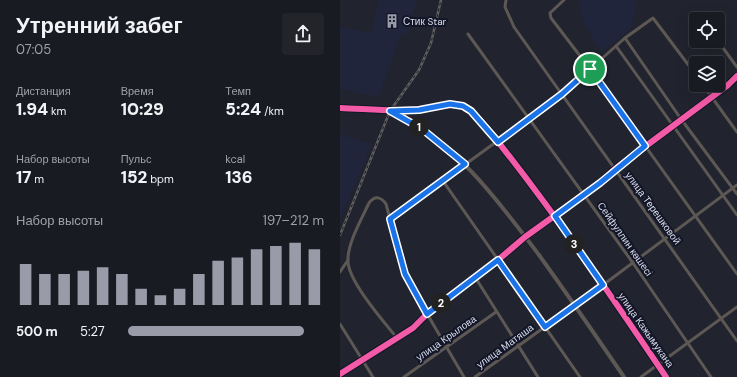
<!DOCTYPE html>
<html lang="ru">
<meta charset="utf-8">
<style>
:root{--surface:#191b22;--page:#22242a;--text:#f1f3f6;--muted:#9fa1a5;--line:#373940;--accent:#999ca8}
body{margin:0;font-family:"DM Sans",sans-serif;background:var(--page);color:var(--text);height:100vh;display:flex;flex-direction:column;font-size:15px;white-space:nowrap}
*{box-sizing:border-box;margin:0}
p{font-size:13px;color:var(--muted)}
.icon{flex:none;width:22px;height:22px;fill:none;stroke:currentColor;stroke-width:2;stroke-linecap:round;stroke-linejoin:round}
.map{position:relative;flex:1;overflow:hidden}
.sheet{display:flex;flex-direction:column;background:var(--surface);width:340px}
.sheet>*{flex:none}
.controls{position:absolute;left:349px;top:12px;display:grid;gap:8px}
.controls a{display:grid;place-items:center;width:36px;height:36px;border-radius:4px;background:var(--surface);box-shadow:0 4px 16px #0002,0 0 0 1px var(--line);font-size:20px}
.pin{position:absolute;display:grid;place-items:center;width:34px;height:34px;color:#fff;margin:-17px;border:2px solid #fff;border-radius:50%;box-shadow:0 1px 4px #0007}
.km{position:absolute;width:20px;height:20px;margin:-10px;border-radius:50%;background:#222;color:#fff;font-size:11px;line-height:20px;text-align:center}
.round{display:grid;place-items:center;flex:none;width:42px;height:42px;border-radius:4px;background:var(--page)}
.head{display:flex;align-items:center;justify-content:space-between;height:68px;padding:0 16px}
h1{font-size:22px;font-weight:800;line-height:30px}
.figures{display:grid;grid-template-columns:repeat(3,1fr);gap:6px;height:68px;padding:4px 16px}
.figures div{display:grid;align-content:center}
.figures b{font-size:17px;font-weight:800}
.figures small{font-size:11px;font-weight:400}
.figures p{font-size:11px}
.chart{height:112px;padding:8px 16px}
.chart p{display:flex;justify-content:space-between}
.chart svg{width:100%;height:72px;margin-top:4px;stroke:var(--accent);stroke-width:6}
ul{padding:0 16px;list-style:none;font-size:13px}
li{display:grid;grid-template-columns:64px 48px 1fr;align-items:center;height:30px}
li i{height:10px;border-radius:5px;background:var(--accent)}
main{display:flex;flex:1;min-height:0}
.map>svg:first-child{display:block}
.built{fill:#20253c}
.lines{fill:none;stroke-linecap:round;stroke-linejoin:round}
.minor{stroke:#5e5855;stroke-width:3}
.tertiary{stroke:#5e5855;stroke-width:4}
.rail-casing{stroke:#62605f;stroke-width:2.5}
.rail{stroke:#131628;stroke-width:1;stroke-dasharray:3;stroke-linecap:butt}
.cycleway-casing{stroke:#131628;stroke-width:8}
.cycleway{stroke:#f35aa7;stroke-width:6}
.route-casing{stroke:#fff;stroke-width:8}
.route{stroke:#1a73e8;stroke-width:5}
.labels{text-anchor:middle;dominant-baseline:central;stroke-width:4;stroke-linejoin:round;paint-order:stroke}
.poi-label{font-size:10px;fill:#daddea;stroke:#131628;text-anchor:start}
.street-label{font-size:10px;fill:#daddea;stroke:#131628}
</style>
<main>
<section class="sheet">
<div class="head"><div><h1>Утренний забег</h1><p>07:05</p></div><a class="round"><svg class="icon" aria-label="share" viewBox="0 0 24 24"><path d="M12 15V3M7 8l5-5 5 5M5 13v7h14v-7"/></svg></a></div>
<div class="figures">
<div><p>Дистанция</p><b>1.94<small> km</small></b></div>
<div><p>Время</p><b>10:29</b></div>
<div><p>Темп</p><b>5:24<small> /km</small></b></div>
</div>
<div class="figures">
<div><p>Набор высоты</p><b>17<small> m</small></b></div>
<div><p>Пульс</p><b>152<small> bpm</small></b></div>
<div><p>kcal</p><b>136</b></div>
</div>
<div class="chart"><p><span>Набор высоты</span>197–212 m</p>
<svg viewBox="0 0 160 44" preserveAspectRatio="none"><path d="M5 44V19M15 44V25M25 44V25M35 44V23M45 44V21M55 44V25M65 44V34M75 44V38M85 44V34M95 44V25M105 44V17M115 44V15M125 44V10M135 44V8M145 44V6M155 44V10"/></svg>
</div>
<ul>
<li><b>500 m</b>5:27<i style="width:90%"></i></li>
</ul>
</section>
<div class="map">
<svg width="397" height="377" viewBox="0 0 397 377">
<rect width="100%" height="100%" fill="#21242e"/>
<!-- built -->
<g class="built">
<path d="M39,0H77L67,34L61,33L39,97L0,89V27L32,33Z"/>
<path d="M238,0H297L291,29L261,52L244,24Z"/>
<path d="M0,134L32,144L0,219Z"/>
</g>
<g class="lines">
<!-- minor -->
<g class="minor">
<path d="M166,0L165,7L174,27L397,341"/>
<path d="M224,0L210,13L211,18L250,69L397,274"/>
<path d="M128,34L293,263L371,377"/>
<path d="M285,38L341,119L397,194"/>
<path d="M378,41L397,67"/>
<path d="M276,46L397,215"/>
<path d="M363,85L397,132"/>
<path d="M51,111L79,110L110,104L123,106L131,111L158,141L215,216L326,377"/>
<path d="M103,181L240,377"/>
<path d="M50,219L222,94L285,38L313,18L356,75"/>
<path d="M0,272L8,260"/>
<path d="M135,277L198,377"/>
<path d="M0,324L33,377"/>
<path d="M57,338C44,322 8,281 8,261C7,244 22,218 29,203C35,195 41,197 46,204L65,274L72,288L124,377"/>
<path d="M0,374L73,328L87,314L158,260L185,237L260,183L275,169L388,85L397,76"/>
<path d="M64,377L156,312"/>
<path d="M135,377L263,285L397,185"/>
<path d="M301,377L397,307"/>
</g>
<!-- tertiary -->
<path class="tertiary" d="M0,108C14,108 39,106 51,111C113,139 160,203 199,255C228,295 256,336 284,377"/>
<defs>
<path id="rail" d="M0,235L50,111L79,70L91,43L101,0"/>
</defs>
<!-- rail casing -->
<use href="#rail" class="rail-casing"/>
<!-- rail -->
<use href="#rail" class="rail"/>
<defs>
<g id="cycleway">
<path d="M0,108C30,109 61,113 91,108C101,106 113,102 123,106C135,110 161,146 170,157C225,228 276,303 326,377"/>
<path d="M0,374L73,328L87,314L158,260L185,237L260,183L275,169L388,85L397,76"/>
</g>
</defs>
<!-- cycleway casing -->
<use href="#cycleway" class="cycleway-casing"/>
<!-- cycleway -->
<use href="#cycleway" class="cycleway"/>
</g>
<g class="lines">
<defs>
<path id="route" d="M250,69L305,146L260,183L215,216L263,285L205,327L158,260L87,314L65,274L50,219L125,164L82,129L50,111L79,110L110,104L123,106L131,111L158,142L222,94Z"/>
</defs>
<!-- route casing -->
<use href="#route" class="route-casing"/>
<!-- route -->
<use href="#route" class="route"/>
</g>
<!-- icons -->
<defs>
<symbol id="building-bare" viewBox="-9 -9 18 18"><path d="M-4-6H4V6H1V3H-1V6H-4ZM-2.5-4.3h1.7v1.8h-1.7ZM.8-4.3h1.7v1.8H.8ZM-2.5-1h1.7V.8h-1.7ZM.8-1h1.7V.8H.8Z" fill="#999ca8" stroke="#131628" stroke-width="2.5" paint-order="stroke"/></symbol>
</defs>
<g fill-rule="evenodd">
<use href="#building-bare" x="42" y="11" width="20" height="20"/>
</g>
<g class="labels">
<!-- poi labels -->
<g class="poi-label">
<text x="63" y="21">Стик Star</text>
</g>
<!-- street labels -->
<g class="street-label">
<text transform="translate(313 208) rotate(54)">улица Терешковой</text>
<text transform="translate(285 239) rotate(55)">Сейфуллин көшесі</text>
<text transform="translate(306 330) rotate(55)">улица Кажымукана</text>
<text transform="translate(106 338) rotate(-35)">улица Крылова</text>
<text transform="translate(165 346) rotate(-36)">улица Матяша</text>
</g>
</g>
</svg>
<div class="controls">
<a><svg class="icon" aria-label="locate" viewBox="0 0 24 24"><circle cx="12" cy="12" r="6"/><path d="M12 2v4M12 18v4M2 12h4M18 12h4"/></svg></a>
<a><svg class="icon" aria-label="layers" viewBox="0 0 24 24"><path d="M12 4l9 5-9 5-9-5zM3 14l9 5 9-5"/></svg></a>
</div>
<div class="pin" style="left:250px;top:69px;background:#1e9e55"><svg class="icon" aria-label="arrive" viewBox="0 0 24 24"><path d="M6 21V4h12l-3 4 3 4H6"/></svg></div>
<b class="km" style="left:79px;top:127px">1</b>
<b class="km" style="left:101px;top:303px">2</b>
<b class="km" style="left:234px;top:244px">3</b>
</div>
</main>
